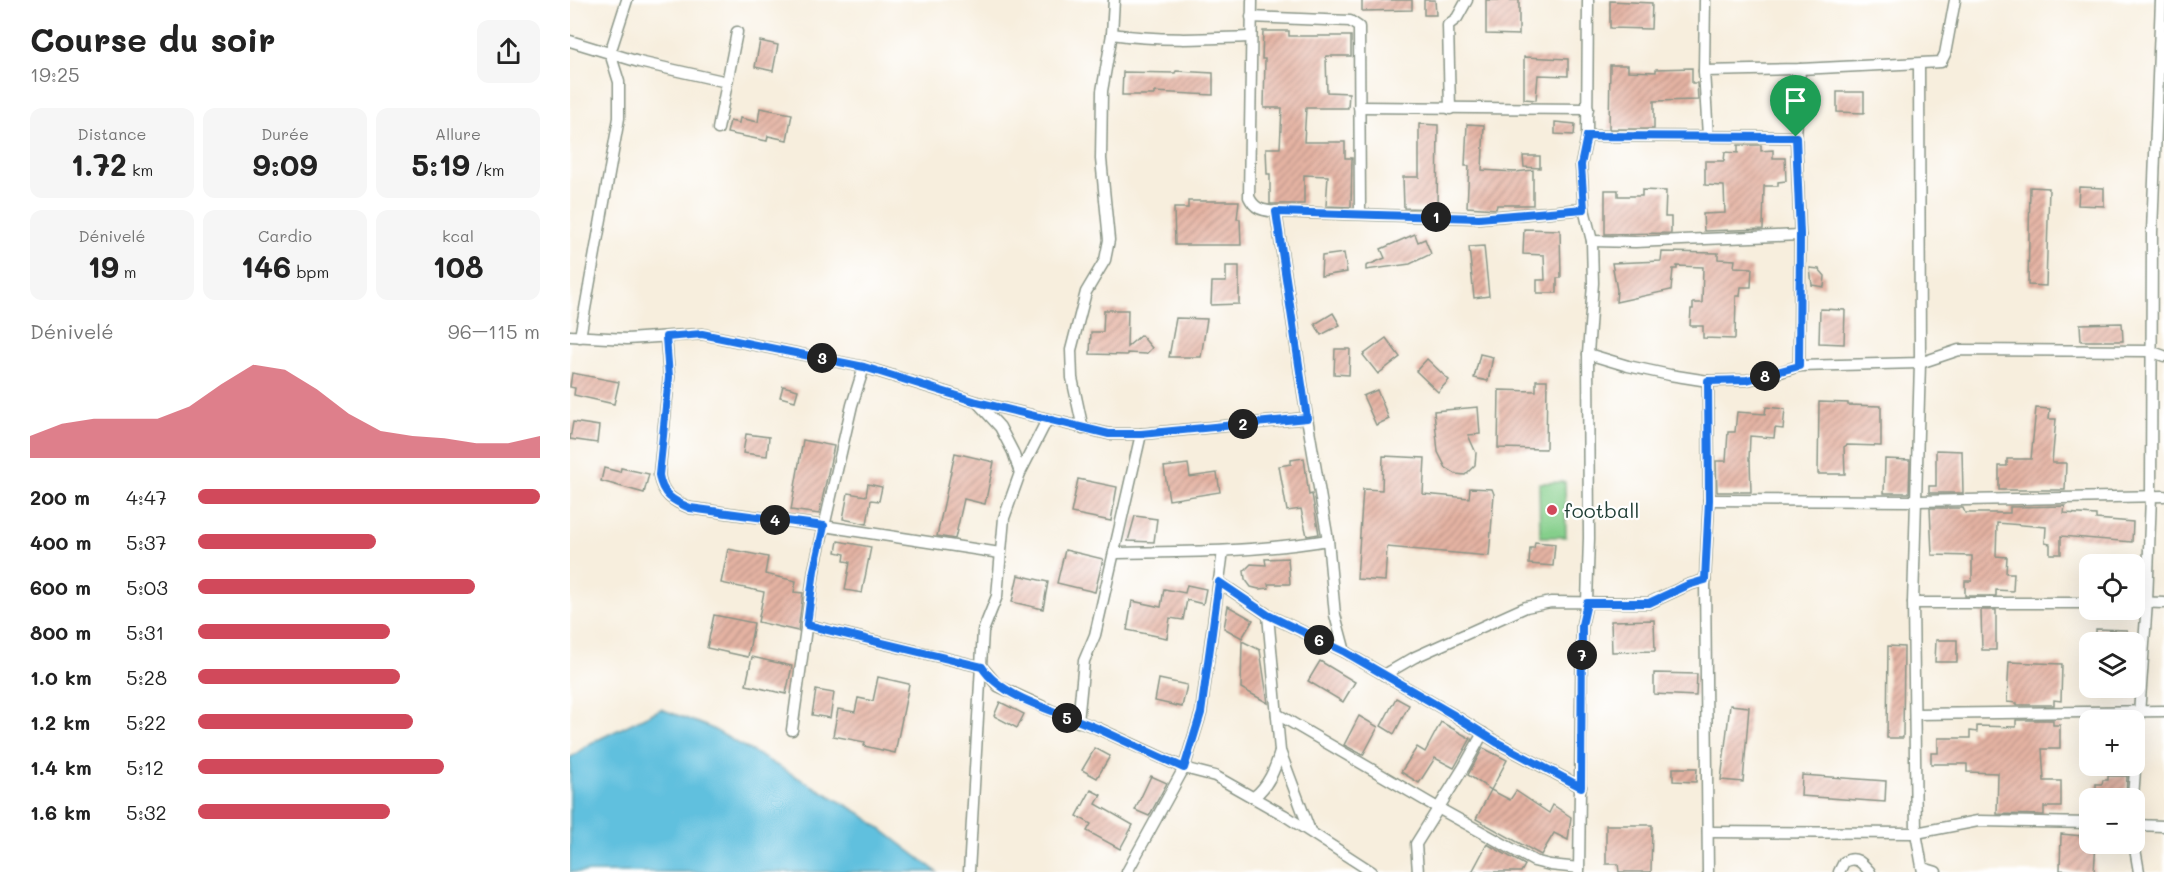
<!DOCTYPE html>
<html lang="fr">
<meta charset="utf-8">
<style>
:root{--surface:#fff;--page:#f6f6f6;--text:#222;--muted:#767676;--accent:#d1495b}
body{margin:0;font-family:Mali,sans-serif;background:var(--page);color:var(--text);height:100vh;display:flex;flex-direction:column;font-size:22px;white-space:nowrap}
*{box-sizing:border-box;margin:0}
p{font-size:20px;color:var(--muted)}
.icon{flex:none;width:33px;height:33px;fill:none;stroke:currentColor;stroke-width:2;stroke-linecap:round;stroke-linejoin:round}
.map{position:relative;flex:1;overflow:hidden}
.drawer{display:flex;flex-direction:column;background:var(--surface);width:570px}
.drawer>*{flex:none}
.fabs{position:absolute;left:1509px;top:554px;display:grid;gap:12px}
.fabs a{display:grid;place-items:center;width:66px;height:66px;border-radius:12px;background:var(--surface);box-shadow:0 6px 24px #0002;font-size:30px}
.pin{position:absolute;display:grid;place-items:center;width:51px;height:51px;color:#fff;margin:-62px -26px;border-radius:50% 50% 50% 0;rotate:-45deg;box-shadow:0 0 6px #0007}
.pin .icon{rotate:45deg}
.km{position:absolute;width:30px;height:30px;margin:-15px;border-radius:50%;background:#222;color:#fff;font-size:16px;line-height:30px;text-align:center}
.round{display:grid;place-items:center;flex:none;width:63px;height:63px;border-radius:12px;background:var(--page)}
.overview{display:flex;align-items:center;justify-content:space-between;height:102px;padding:0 30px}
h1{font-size:33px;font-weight:800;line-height:45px}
.stats{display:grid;grid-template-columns:repeat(3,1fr);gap:9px;height:102px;padding:6px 30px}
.stats div{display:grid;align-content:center;border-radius:12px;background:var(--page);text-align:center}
.stats b{font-size:30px;font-weight:800}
.stats small{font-size:16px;font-weight:400}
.stats p{font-size:16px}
.chart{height:168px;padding:12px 30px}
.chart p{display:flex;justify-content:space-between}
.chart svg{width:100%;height:108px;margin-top:6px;fill:var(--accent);opacity:.7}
ul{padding:0 30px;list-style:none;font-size:20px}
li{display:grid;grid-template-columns:96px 72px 1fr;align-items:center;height:45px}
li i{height:15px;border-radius:8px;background:var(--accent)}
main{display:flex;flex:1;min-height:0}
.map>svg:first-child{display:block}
.grass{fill:#85cf8b;stroke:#528660;stroke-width:1.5}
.water{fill:#60c0de;stroke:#407e89;stroke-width:1.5}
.building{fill:url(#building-hatch)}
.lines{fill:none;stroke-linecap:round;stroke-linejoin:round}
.minor-casing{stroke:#8b9688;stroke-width:13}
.minor{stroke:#fff;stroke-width:10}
.route-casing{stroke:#fff;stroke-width:12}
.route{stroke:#1a73e8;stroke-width:8}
.poi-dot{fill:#d1495b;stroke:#fff;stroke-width:2}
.labels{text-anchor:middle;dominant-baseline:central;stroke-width:4.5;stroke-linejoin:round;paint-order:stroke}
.poi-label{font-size:20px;fill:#1f3d34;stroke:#fff;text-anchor:start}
</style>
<main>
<section class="drawer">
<div class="overview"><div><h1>Course du soir</h1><p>19:25</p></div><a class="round"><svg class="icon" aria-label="share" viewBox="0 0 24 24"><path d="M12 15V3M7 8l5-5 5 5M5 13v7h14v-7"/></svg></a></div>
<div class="stats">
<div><p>Distance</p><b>1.72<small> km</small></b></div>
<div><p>Durée</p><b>9:09</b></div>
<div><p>Allure</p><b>5:19<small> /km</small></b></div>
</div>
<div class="stats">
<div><p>Dénivelé</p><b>19<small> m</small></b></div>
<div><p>Cardio</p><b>146<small> bpm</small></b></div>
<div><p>kcal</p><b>108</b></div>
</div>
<div class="chart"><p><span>Dénivelé</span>96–115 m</p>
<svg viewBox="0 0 160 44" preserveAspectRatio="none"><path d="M0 44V35L10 30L20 28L30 28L40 28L50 23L60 14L70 6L80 8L90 16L100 26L110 33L120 35L130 36L140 38L150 38L160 35V44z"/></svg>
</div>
<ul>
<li><b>200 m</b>4:47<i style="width:100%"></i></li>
<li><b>400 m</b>5:37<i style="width:52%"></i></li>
<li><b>600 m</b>5:03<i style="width:81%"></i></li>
<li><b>800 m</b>5:31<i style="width:56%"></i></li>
<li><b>1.0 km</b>5:28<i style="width:59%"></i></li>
<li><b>1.2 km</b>5:22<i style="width:63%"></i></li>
<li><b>1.4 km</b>5:12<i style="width:72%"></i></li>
<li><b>1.6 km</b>5:32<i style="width:56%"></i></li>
</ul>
</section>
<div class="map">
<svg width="1594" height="872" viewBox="0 0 1594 872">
<defs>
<pattern id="building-hatch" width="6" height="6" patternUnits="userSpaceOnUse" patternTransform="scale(1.5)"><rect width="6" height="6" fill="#e5b3a3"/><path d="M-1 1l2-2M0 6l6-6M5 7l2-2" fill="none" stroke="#b99386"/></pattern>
</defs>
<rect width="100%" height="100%" fill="#fff"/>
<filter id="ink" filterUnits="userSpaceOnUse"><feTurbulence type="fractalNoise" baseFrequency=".0167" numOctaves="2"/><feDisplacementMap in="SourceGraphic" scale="12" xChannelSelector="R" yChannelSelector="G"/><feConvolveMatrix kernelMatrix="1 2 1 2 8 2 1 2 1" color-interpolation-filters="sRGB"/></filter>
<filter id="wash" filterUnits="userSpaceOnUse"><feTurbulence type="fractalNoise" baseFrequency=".008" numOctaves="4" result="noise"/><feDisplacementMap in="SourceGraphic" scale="24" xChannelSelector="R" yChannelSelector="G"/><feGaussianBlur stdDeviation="1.35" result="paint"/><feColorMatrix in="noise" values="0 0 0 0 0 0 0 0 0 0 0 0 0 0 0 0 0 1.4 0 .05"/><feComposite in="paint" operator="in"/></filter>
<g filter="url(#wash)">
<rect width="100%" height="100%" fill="#f7eedd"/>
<!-- grass -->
<path class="grass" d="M995,482L996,537H970L969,483Z"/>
<!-- water -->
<path class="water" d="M91,709L141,728L290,813L367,872H0V758L21,743Z"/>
<g id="blocks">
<!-- building -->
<g class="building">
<path d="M792,0H842V10L792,11Z"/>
<path d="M854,0H865L866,15H854Z"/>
<path d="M916,0H949V35L916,34Z"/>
<path d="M1040,1L1082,3L1081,29L1040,28Z"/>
<path d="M693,31H719V36H781V56H756L757,92L779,93L778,108H736L734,142H775V158H782L781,207L756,206L758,176L734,175V204H700V174H697L696,148H710L712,108H694L695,59H692Z"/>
<path d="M190,41L208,45L203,71L185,67Z"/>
<path d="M954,57L998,59V76L968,75L966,100L954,99Z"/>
<path d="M1040,65H1058V71L1086,72V69L1122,68V83H1127L1128,100L1084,101V129H1039Z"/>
<path d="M606,71L643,73V95L584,92V95H552L553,72L605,73Z"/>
<path d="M1267,92H1294V113L1267,112Z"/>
<path d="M190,108L222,114L217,140L198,136L197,141L157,133L160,121L169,123L170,118L188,122Z"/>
<path d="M985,122L1005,124L1004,135L985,134Z"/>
<path d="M849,124L868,125L867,209L834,208L833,177H849Z"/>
<path d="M897,124L914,125L912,170L945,172L963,170V205H927L926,209L897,207L899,166H895Z"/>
<path d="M1168,145H1191V151L1203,150V158H1215L1216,181L1208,182V186H1194L1193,229L1134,231L1133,214L1155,213L1154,186L1135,185V161H1154L1155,152L1168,153Z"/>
<path d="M953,156H970V168L954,167Z"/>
<path d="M1460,187L1479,188L1476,286L1458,285Z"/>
<path d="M1509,187L1534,188V206L1508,205Z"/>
<path d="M1035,190H1048V196H1072V190L1096,191L1095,217H1101V233L1035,234Z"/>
<path d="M618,201H669L667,219H670L671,245H605L604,208H618Z"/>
<path d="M954,229L990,230L991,278H987V293H967V280H975L974,255L953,254Z"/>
<path d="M845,234L848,242L855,239L861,254L840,264L796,270V266L815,258L811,249Z"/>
<path d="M914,246L919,296L904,298L899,247Z"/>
<path d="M1092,252L1148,253V259L1165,260L1164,267L1182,268L1181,287H1171L1170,296H1166L1165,339L1133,338V326H1120L1121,309H1123V303H1132L1133,267L1107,266V269H1103L1101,290L1046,302L1047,290L1042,263L1091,261Z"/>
<path d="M774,253L777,272L751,276L752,256Z"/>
<path d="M656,266H669V304L641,305L642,282H656Z"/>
<path d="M1240,268L1249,269L1255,276L1254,287L1242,285Z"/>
<path d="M1250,309L1275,310L1274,344L1249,343Z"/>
<path d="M534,310H558L557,347L571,335L582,348L576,354L557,353V355L520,354L521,332H533Z"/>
<path d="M763,313L770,325L751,335L745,324Z"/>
<path d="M606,318L637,319L631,357H599Z"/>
<path d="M1552,323L1553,341H1511L1510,324Z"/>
<path d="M816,338L830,357L808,374L793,355Z"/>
<path d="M765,349H780L779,375L764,374Z"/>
<path d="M910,354L923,357L918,381L904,378Z"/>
<path d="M857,359L879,380L868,392L846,371Z"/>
<path d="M2,373L49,382L44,404L4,395L5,388L0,387Z"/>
<path d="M966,380H977L976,449L928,448L929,390L966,391Z"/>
<path d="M213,386L228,390L225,401L210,397Z"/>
<path d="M807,390L819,419L806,425L793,396Z"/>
<path d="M1249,402L1278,403V405L1311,406V446L1277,445L1274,447L1275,474H1248Z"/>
<path d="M908,407L910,434L898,435L906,453L905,465L895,475L886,474L876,468L868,452L864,411Z"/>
<path d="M1196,407L1215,409L1213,429L1205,428L1204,438L1180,436L1179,460H1180L1181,492H1147L1146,461H1156L1158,432H1165L1167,412L1195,414Z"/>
<path d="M1466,408L1480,409L1479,419H1486L1482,463H1496L1495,490H1429V466H1437V459H1461Z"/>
<path d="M3,422L29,426L27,443L0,439Z"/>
<path d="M176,434L199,437L197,456L173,453Z"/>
<path d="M233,440L264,446L249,514L221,510Z"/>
<path d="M1366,450L1392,451L1393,493H1359V486H1366Z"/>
<path d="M385,453L424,462L415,504L394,499L385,539L367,536Z"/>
<path d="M813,456L855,458L853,494L899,498L900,488L922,489L924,494L919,556L817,547L815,581L787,579L793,489L812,490Z"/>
<path d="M734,458L739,495L742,494L749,534L737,536L731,509L717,511L709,466L721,464V460Z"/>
<path d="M1315,459L1340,460L1339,493H1314Z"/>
<path d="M618,464L620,477L647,473L650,492L599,500L594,467Z"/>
<path d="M34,468L50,472L51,468L79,474L74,493L31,481Z"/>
<path d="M508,479L547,487L541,521L501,513Z"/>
<path d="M298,484L312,487L309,501L301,500L297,524L273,519L278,493L296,496Z"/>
<path d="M1495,506L1494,513L1526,515V519L1563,522L1562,542L1491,536V554H1480V544L1475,543L1476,527L1427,523L1426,556L1437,557L1436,573H1444L1443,591L1426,590V596H1395V581H1402V556L1362,555L1360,508H1393L1395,513H1440V507Z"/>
<path d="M565,516L587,519L584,542L558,541Z"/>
<path d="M268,541L301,547L292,593L275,590L280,562L274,561L275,554L266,552Z"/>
<path d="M965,542L985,544L983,566L959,564L960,548H964Z"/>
<path d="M158,549L198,557L195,574L226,581L224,592L233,593L228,631L188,622L194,592L151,583Z"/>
<path d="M495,550L533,559L525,592L487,583Z"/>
<path d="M718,558L720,584H698L699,588L689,589L681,587L675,579L674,571L681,564L696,565L695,559Z"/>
<path d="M448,575L478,582L473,609L442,602Z"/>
<path d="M617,585L636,589L633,604L617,600L613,620L600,618L597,638L557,630L562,601L591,607L594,589L615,593Z"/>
<path d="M658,606L683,620L672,638L654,628Z"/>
<path d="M1411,610H1426V650H1412Z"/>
<path d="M144,615L184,623L178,657L137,648Z"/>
<path d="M1084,620L1085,651L1042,652L1041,621Z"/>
<path d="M1526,629L1557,630V642H1526Z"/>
<path d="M1366,640H1387V662H1365Z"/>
<path d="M672,641L690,650L698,703L671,688Z"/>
<path d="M1318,646L1334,647L1333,738H1317Z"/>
<path d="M182,657L222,666L216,694L176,685Z"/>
<path d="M750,661L785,682L773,702L738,681Z"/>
<path d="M1439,662L1492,664L1491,701L1484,700V705H1447V703L1437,702Z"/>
<path d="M1084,673L1127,674L1126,696L1084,694Z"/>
<path d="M308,677L339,684L325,753L294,746L295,742L263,736L268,709L285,712L288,698L303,701Z"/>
<path d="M589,679L617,685L612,707L585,701Z"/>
<path d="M246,690L264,693L260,718L242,715Z"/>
<path d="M826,698L839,705L824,734L811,726Z"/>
<path d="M430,702L454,714L447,728L424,716Z"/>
<path d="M1160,705L1179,707L1173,782L1151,780Z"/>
<path d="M789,716L808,727L793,755L774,745Z"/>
<path d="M1446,720H1483V725H1490V749H1472L1474,781H1491V807H1474V815L1427,814L1428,773L1397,772V764H1361V753H1368V738H1400V731L1407,732V726L1446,727Z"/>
<path d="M871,722L901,739L900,740L884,768L865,758L849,783L831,772L847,747L855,752Z"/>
<path d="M525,748L540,756L527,778L512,770Z"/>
<path d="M913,748L937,760L921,790L898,775Z"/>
<path d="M1103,768H1127L1126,782L1103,781Z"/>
<path d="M1232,775L1316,781L1315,802L1231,796Z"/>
<path d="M581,776L597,783L579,816L565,810Z"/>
<path d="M1538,776H1557L1556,798H1526V784H1532L1533,780H1538Z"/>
<path d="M521,790L531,795L526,804L563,825L550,849L517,831L521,824L507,816Z"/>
<path d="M921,790L940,800L946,791L979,813L983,805L1001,817L998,840L984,833L971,855L906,819Z"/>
<path d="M1036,825H1082L1081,872H1049L1048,864H1036Z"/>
<path d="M1491,834L1513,836L1520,838V843H1526L1524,872L1490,870Z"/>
<path d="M917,844L955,865L951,872H902Z"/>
</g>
</g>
</g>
<g filter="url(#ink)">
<use href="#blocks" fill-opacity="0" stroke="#8b9688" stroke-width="1.5"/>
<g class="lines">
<defs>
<g id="minor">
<path d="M682,0L679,197C685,210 693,210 706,212L909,218L1014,209"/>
<path d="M1135,0L1134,71L1138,136"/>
<path d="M681,17L780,21L789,27L790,213"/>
<path d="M542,34C588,41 633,39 680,37"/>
<path d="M0,41L69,62L157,82"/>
<path d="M1349,64L1350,363L1343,603L1346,833L1353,872"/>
<path d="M1134,71L1230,69L1371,62L1375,54L1385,0"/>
<path d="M789,107L1018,109"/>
<path d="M880,109L878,25L887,18L897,0"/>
<path d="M148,129L167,32"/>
<path d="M1017,136L1226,137"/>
<path d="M706,212L737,418L758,540L765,615L775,652L882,714L928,743L1011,787"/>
<path d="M1022,241L1065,242L1230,235"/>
<path d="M0,336L57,339L132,334L294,367L407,402L539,434H571L737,418"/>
<path d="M10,337L49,118V82L40,53L57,0"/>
<path d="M96,337L99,377L89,475C92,495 103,501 120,508L254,526L430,553"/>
<path d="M1018,354L1058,366L1100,375L1138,381L1177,380L1204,374L1229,366L1350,363L1389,350L1580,351L1594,356"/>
<path d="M1229,366L1230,235L1226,137L1230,69"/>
<path d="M408,403L430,427L443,452L450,473"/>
<path d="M513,429L502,378L501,350L516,292L535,260L539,240L531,159L532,91L542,34L544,0"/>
<path d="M1139,500L1347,501L1594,496"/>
<path d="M544,553C616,552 687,552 758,540"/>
<path d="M649,582L698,615L775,652"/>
<path d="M1564,602L1594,603"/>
<path d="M1343,603H1520"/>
<path d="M698,615L710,751L740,831"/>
<path d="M237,625L412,667L428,686L480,710L527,728L614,768L645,776L714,815L802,872"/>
<path d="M814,675L845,657L956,607L981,602L1079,603L1118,585L1135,580"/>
<path d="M707,714L868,808L964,861L980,865L1009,868"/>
<path d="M1345,714L1594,711"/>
<path d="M508,722L514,661L525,635L571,434"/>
<path d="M222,730L244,570L282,405L294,367"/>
<path d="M684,797C699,785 705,769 710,752"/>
<path d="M1563,798L1577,602L1581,496L1582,232L1591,0"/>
<path d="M1564,825L1594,826"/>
<path d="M1138,832L1346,833L1408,821L1520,823"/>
<path d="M1564,843L1569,872"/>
<path d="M1353,868L1366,872"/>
<path d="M399,872L413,631L427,596L434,518L450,473L477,420"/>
<path d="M557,872L614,768L631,713L653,551"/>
<path d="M848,872L846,844L894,767L913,733"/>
<path d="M1009,872L1012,625L1017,602L1019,538L1018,354L1023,283L1022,241L1014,209L1011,165L1017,136L1018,0"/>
<path d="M1138,872L1135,580L1139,500L1138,381"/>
<path d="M1269,872L1274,862C1286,855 1292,863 1300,872"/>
</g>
</defs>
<!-- minor casing -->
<use href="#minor" class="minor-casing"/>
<!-- minor -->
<use href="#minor" class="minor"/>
</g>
</g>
<g class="lines" filter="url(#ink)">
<defs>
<path id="route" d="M1017,136L1226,137L1230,234L1229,366L1177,380L1138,381L1139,500L1135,580L1118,585L1079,603H1017L1012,625L1011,787L928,743L882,714L775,652L698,615L649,582L631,713L614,768C585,755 557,742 529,729C494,713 433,700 412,667L237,625L244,570L254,526L120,508C103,501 92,495 89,475L99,377L96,337L132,334L294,367L407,402L539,434H571L737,418L706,212L909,218L1014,209L1011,165Z"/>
</defs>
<!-- route casing -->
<use href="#route" class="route-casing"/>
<!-- route -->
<use href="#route" class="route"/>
</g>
<!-- markers -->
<circle class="poi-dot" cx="982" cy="510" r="6"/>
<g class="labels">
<!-- poi labels -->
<g class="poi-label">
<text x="994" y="510">football</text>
</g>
</g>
</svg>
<div class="fabs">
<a><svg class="icon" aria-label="locate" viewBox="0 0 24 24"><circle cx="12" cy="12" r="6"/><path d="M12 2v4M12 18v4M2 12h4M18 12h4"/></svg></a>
<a><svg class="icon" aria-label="layers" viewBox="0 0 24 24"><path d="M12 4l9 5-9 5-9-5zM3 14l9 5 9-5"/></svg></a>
<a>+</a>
<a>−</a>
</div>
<div class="pin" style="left:1226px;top:137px;background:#1e9e55"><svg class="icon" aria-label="arrive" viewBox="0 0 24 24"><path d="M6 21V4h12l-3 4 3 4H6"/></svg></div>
<b class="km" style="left:866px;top:217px">1</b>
<b class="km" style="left:673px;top:424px">2</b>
<b class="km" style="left:252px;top:358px">3</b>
<b class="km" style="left:205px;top:520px">4</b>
<b class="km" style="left:497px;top:718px">5</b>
<b class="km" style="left:749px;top:640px">6</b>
<b class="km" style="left:1012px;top:655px">7</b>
<b class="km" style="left:1195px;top:376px">8</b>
</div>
</main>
